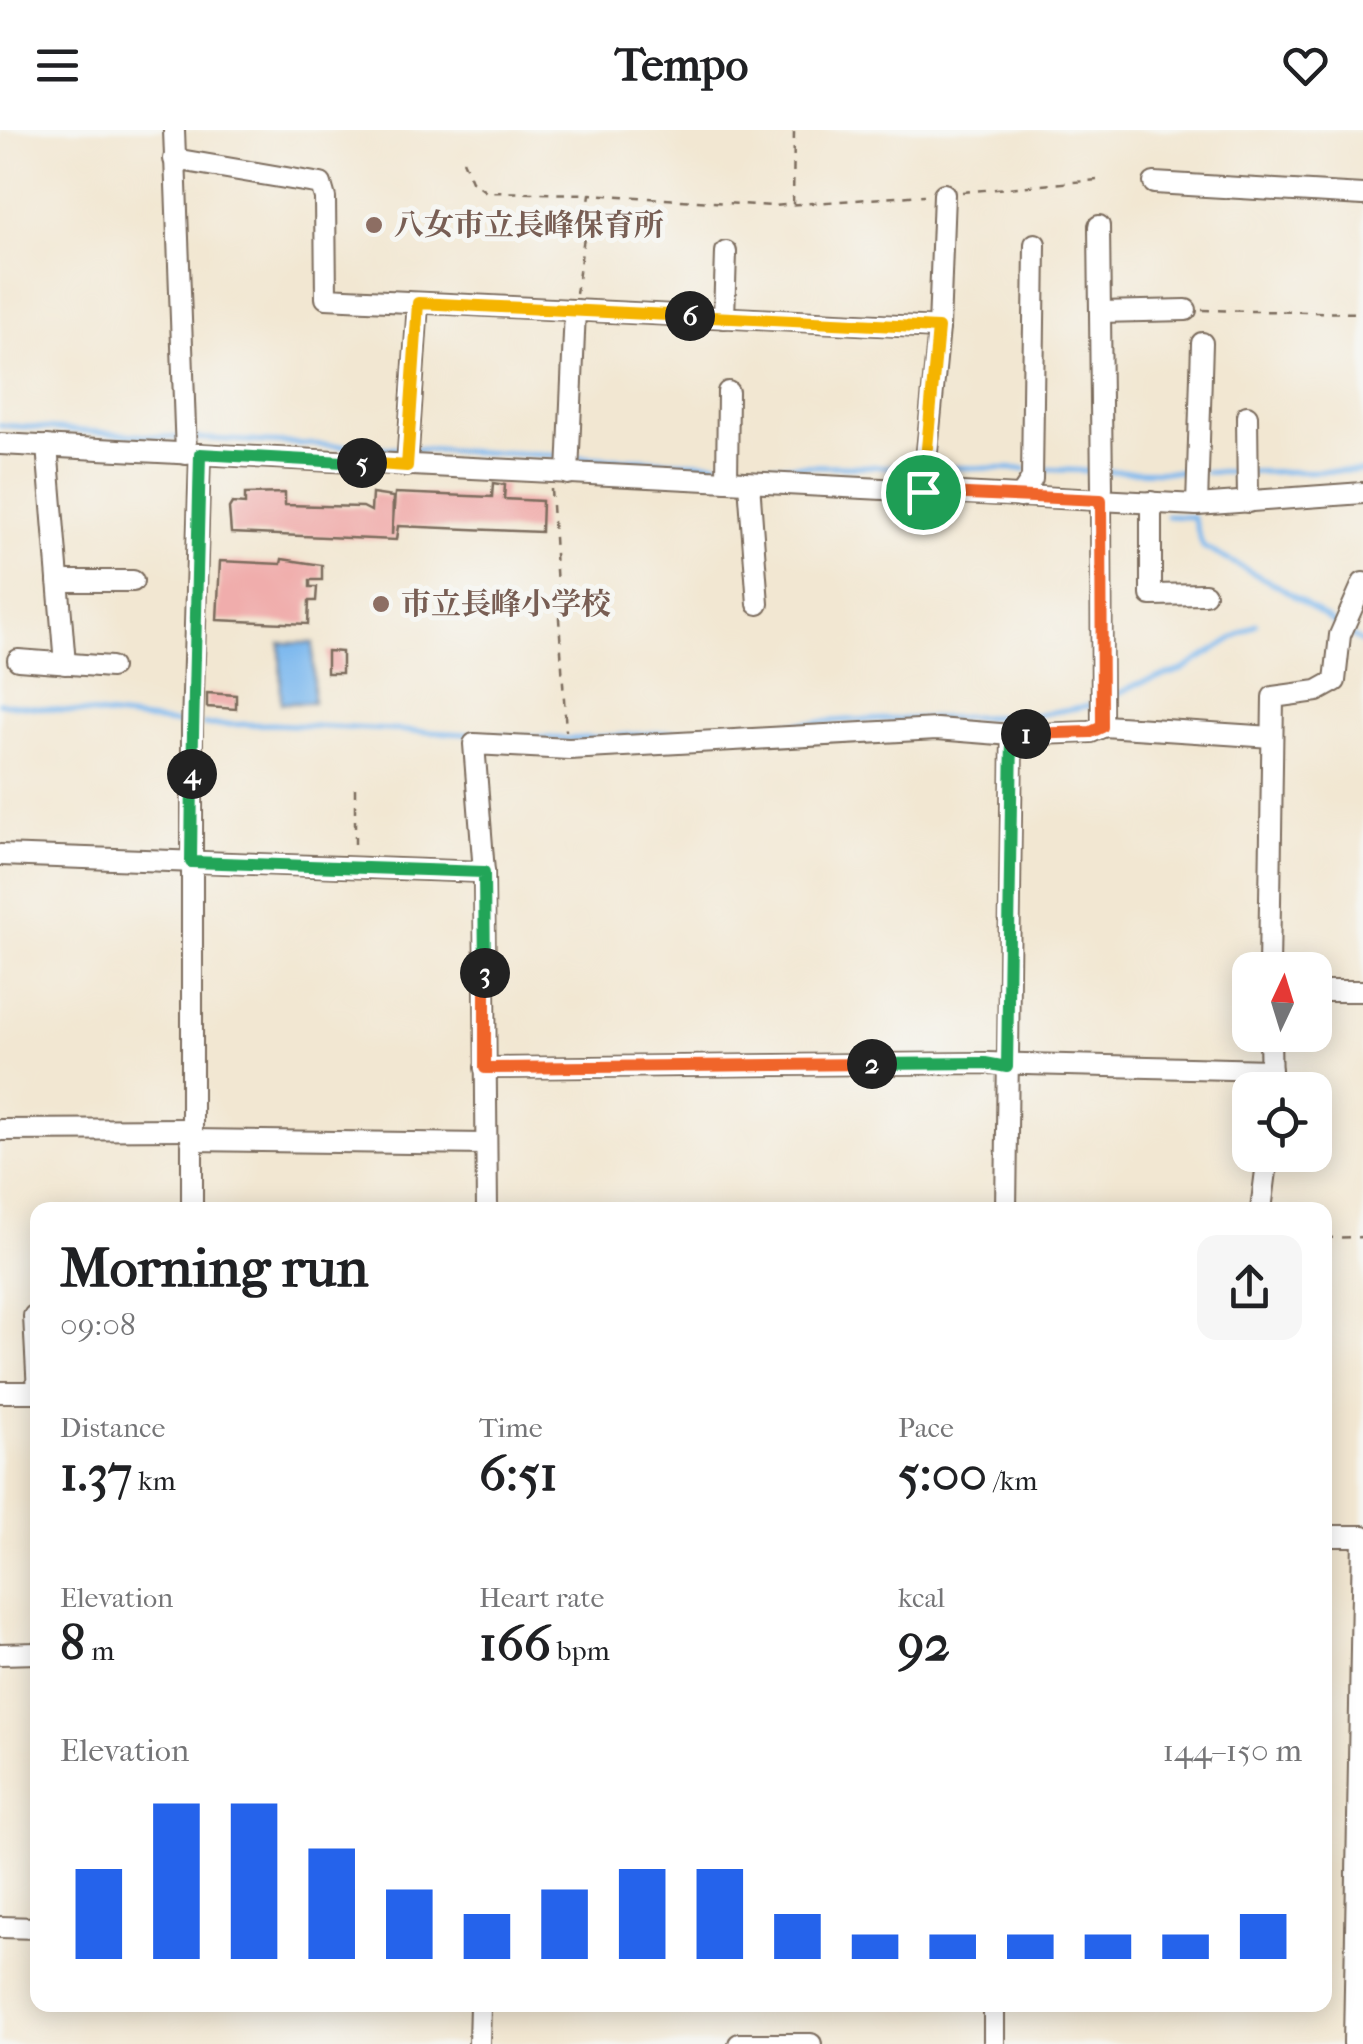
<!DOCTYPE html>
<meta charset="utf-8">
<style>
:root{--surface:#fff;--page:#f6f6f6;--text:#202124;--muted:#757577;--accent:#2563eb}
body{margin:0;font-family:"IM FELL French Canon","Noto Serif JP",serif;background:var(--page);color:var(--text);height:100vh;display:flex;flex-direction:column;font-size:38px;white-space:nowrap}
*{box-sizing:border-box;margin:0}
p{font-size:32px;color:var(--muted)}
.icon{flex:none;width:55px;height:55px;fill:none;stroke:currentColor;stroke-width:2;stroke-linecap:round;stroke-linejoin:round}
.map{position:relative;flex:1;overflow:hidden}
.panel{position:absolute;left:30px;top:1072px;width:1302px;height:810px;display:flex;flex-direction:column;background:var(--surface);border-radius:20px;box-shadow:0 5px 25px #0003}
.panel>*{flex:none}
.needle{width:65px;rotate:4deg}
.controls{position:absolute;left:1232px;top:822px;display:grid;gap:20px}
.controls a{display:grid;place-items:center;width:100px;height:100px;border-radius:20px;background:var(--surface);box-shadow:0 5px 25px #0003;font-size:50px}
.pin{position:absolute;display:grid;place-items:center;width:85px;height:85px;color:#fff;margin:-42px;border:5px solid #fff;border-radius:50%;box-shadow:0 2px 10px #0007}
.km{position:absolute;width:50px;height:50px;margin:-25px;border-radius:50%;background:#222;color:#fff;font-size:28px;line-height:50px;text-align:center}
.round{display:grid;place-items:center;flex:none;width:105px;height:105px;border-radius:20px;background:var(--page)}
.headline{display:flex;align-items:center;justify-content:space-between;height:170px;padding:0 30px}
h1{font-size:55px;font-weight:700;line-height:75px}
.metrics{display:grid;grid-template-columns:repeat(3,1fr);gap:15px;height:170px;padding:10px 30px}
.metrics div{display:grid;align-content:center}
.metrics b{font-size:50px;font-weight:700}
.metrics small{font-size:28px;font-weight:400}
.metrics p{font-size:28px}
.chart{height:280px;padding:20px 30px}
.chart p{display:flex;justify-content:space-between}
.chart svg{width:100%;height:180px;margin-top:10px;stroke:var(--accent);stroke-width:6}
header{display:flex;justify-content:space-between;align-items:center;height:130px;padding:0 30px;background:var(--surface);font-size:45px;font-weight:700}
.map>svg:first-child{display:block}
.water{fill:#7bb8ee;stroke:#5b7186;stroke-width:2.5}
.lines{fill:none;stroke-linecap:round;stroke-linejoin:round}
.stream{stroke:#7bb8ee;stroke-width:5}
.building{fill:#f0adac}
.minor-casing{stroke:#7b6c5d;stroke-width:24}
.path{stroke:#7b6c5d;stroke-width:2.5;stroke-dasharray:8 8;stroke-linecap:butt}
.minor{stroke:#fff;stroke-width:20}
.split-1-casing{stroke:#fff;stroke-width:20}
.split-2-casing{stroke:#fff;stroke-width:20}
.split-3-casing{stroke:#fff;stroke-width:20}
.split-4-casing{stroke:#fff;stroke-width:20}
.split-5-casing{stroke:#fff;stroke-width:20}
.split-6-casing{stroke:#fff;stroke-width:20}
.split-7-casing{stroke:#fff;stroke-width:20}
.split-1{stroke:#f0652b;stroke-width:12}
.split-2{stroke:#22a559;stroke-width:12}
.split-3{stroke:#f0652b;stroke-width:12}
.split-4{stroke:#22a559;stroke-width:12}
.split-5{stroke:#22a559;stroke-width:12}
.split-6{stroke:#f5b400;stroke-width:12}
.split-7{stroke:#f5b400;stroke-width:12}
.education-dot{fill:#8d6e63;stroke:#f6f6f2;stroke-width:4}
.labels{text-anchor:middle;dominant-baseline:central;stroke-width:10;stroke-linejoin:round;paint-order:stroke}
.education-label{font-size:30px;font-weight:bold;fill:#785e54;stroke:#f6f6f2;text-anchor:start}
</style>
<header><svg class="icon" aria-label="menu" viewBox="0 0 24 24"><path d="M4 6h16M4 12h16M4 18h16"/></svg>Tempo<svg class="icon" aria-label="heart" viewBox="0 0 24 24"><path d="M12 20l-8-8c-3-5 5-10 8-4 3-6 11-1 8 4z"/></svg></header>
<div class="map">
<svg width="1363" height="1914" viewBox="0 0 1363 1914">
<rect width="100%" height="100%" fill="#f6f6f2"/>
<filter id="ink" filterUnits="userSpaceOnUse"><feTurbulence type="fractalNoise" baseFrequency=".01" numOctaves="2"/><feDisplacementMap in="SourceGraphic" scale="20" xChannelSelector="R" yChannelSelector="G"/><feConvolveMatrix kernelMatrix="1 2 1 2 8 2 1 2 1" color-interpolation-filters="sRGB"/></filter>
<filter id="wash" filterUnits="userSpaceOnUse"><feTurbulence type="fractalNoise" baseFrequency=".0048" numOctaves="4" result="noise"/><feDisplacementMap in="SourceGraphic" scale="40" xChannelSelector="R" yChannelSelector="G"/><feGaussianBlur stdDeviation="2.25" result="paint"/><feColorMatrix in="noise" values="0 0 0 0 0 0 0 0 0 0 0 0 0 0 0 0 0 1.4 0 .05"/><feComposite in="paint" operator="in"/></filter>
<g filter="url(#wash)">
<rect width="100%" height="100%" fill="#f2e7d2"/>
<!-- water -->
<path class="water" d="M280,513H313V573H281Z"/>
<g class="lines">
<!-- stream -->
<g class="stream">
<path d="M0,295L179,308"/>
<path d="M190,308L404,319"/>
<path d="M415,319L564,326"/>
<path d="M575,327L717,333"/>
<path d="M738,335L920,337"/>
<path d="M931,337L1025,339"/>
<path d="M1036,339L1095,341"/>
<path d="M1106,341L1195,342"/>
<path d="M1206,342H1240"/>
<path d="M1251,342L1363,341"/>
<path d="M1167,386L1193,387L1203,417L1280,457L1340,497"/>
<path d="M1349,504L1363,513"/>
<path d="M1108,569L1137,554L1182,540L1256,494"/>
<path d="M0,573L182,594"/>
<path d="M204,595L273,594L569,609L848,590L1031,586L1098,574"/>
</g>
</g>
<g id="blocks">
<!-- building -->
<g class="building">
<path d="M493,353L505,355L504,369L542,371L541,402L398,396L396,410L231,403L229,378L232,373L245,374V364L285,363V375L363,377L371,381L372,364L393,367L392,405L395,363L492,367Z"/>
<path d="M282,429L322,435V450H310V457H317L316,471H309L308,494L217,490L220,431L281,434Z"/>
<path d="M327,521L342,522V543H327Z"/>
<path d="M207,563L236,565V579L207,577Z"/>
</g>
</g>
</g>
<g filter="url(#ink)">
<use href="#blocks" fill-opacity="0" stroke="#7b6c5d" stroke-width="2.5"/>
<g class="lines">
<defs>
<g id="minor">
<path d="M174,0L186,324"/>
<path d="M174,29L321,54L325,68L326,168L939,198"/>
<path d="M1154,53L1363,65"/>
<path d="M1099,96L1102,359"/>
<path d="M1100,182L1186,180"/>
<path d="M724,188L726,122"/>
<path d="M1247,286L1248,372"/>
<path d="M0,314L1197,375L1363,363"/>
<path d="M47,316L65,534"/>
<path d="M407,336L418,173"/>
<path d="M568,344L575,180"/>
<path d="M727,351L728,262"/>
<path d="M749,353L758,474"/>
<path d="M923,362L939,198L944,64"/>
<path d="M1020,367L1032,349L1035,114"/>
<path d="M1101,370L1102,597"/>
<path d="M1151,372V465L1205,464"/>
<path d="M1197,375L1202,213"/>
<path d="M58,451H133"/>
<path d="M18,530L111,537"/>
<path d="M0,725L484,742"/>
<path d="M1269,840L1273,567L1317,561L1335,551L1340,505L1363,453"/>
<path d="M1315,861H1363"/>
<path d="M1270,905L1271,960"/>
<path d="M485,938L985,933L1271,940"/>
<path d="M0,1000L191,999"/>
<path d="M191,1010L486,1014"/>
<path d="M192,1080V598L200,324"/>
<path d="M487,1080L484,742L474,614L569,619L937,599L1012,605L1091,602L1104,596L1272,607"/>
<path d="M1006,1080L1012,605"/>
<path d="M1261,1080L1268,1025"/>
<path d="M0,1262H38L34,1186"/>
<path d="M1325,1406H1363"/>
<path d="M0,1524L38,1523"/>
<path d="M0,1797L38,1798"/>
<path d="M479,1914L480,1875"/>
<path d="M739,1914H811"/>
<path d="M994,1914V1875"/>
<path d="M1354,1914L1363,1406"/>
</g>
</defs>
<!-- minor casing -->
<use href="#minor" class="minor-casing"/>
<!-- path -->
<g class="path">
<path d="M463,30L472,51L486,62L589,64"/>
<path d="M962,62L1097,50"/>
<path d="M793,74L794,0"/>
<path d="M576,164L590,64L772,76L924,65"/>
<path d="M1202,180L1363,183"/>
<path d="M551,359L566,601"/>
<path d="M355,658V716"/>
<path d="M1325,1108L1363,1107"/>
</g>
<!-- minor -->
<use href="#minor" class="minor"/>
</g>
</g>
<g class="lines" filter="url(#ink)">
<defs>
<path id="split-1" d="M923,362L1101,370L1102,597L1091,602L1026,604"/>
<path id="split-2" d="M872,934L985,933L1007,937L1012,605L1026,604"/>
<path id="split-3" d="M485,843V938L872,934"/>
<path id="split-4" d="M192,644L191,732L484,742L485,843"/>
<path id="split-5" d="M192,644L200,324L362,333"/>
<path id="split-6" d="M362,333L407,336L418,173L690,186"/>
<path id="split-7" d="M690,186L938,198L923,362"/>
</defs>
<!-- split-1 casing -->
<use href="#split-1" class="split-1-casing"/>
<!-- split-2 casing -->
<use href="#split-2" class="split-2-casing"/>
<!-- split-3 casing -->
<use href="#split-3" class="split-3-casing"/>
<!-- split-4 casing -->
<use href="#split-4" class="split-4-casing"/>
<!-- split-5 casing -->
<use href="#split-5" class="split-5-casing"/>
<!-- split-6 casing -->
<use href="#split-6" class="split-6-casing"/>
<!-- split-7 casing -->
<use href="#split-7" class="split-7-casing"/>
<!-- split-1 -->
<use href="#split-1" class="split-1"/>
<!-- split-2 -->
<use href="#split-2" class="split-2"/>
<!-- split-3 -->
<use href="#split-3" class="split-3"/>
<!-- split-4 -->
<use href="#split-4" class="split-4"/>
<!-- split-5 -->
<use href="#split-5" class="split-5"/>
<!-- split-6 -->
<use href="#split-6" class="split-6"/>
<!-- split-7 -->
<use href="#split-7" class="split-7"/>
</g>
<!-- markers -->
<g class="education-dot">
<circle cx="374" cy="95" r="10"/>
<circle cx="381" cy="474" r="10"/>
</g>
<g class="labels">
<!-- education labels -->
<g class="education-label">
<text x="394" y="95">八女市立長峰保育所</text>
<text x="401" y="474">市立長峰小学校</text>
</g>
</g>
</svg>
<div class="controls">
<a><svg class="needle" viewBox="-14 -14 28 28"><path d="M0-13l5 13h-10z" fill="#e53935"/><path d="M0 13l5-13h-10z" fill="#757577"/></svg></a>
<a><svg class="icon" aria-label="locate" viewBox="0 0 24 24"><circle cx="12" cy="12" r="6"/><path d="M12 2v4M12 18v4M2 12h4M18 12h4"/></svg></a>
</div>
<div class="pin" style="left:923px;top:362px;background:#1e9e55"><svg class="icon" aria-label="arrive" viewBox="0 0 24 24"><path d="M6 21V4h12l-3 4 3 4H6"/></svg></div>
<b class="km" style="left:1026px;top:604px">1</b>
<b class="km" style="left:872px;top:934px">2</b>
<b class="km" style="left:485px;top:843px">3</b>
<b class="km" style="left:192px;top:644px">4</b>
<b class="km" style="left:362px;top:333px">5</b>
<b class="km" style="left:690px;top:186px">6</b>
<section class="panel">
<div class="headline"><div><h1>Morning run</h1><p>09:08</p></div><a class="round"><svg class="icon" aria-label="share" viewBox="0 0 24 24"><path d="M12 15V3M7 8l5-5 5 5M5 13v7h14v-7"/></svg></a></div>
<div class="metrics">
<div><p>Distance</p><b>1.37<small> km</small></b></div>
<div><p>Time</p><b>6:51</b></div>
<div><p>Pace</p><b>5:00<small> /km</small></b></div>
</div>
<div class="metrics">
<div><p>Elevation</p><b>8<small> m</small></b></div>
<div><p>Heart rate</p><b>166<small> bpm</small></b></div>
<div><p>kcal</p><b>92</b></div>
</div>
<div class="chart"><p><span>Elevation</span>144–150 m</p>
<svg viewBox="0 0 160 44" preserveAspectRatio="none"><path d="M5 44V22M15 44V6M25 44V6M35 44V17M45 44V27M55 44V33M65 44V27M75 44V22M85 44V22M95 44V33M105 44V38M115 44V38M125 44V38M135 44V38M145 44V38M155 44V33"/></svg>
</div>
</section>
</div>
